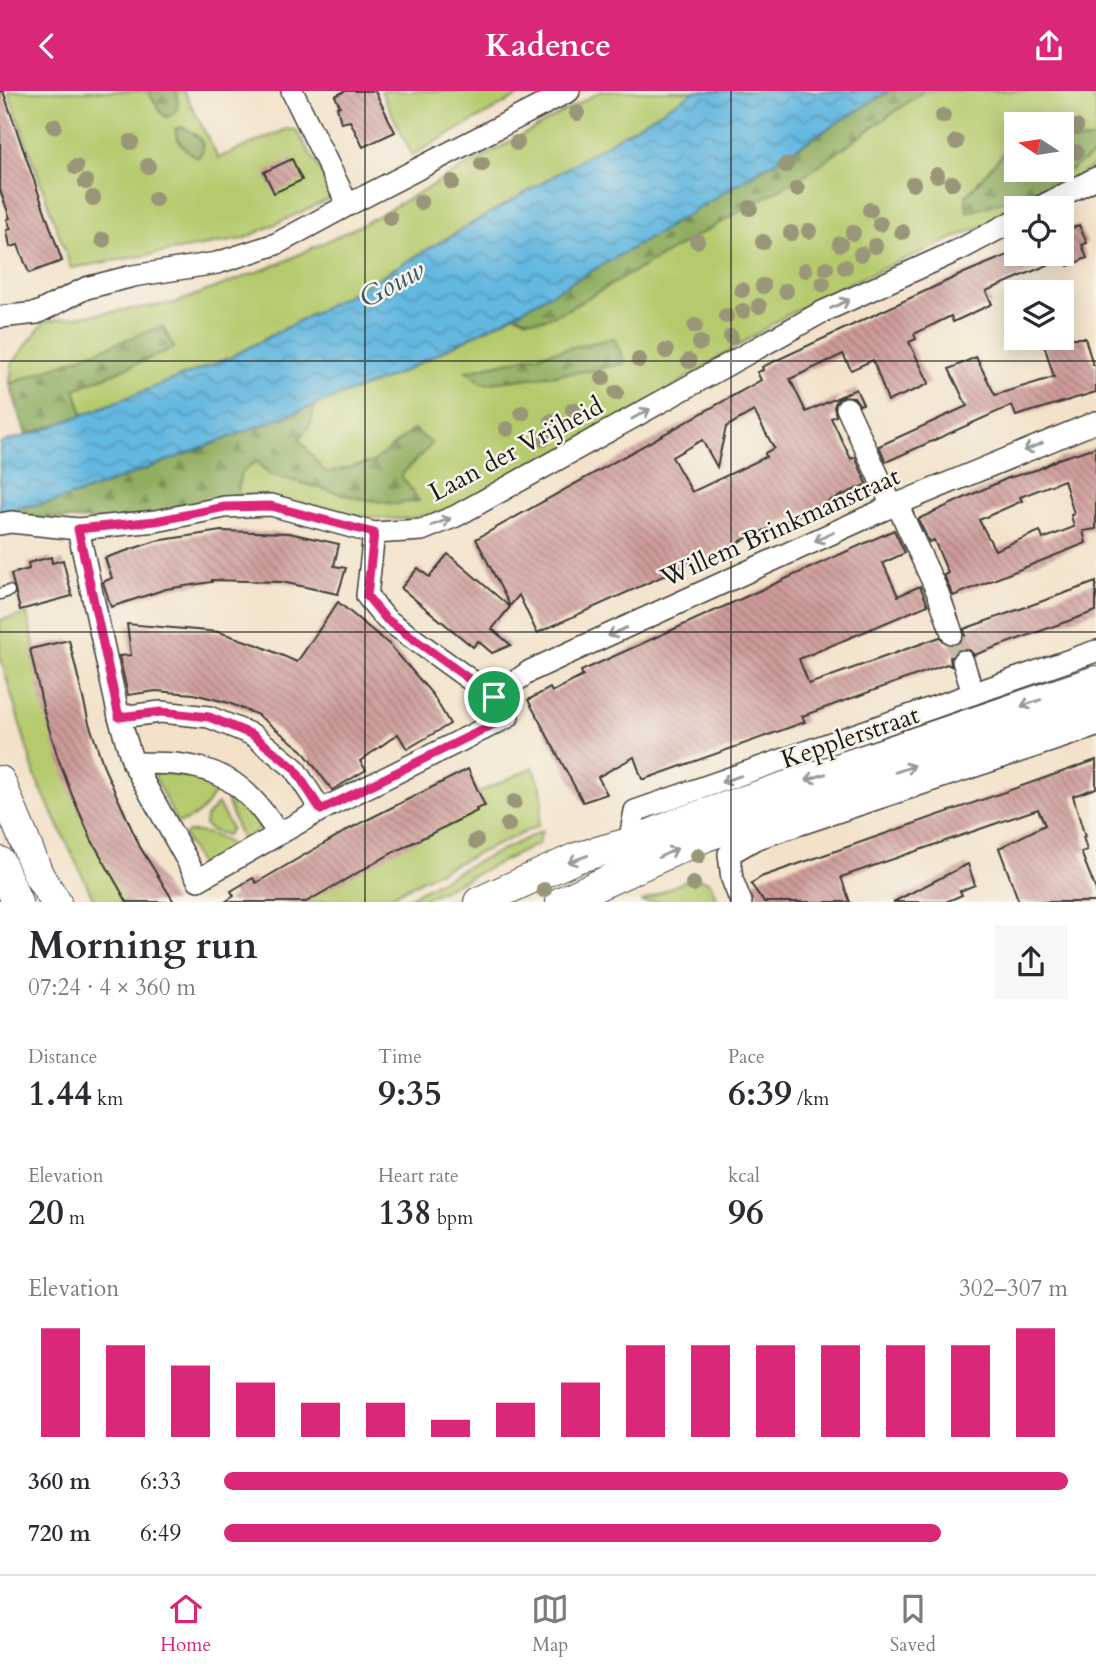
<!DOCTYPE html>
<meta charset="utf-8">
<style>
:root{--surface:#fff;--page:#f7f7f7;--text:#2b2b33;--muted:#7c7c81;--line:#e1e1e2;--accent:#db2777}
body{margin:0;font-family:Cardo,serif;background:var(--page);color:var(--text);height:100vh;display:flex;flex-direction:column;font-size:26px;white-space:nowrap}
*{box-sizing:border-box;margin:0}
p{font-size:23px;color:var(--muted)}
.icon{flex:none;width:38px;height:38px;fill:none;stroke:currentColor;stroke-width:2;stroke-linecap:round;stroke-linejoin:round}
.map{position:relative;height:811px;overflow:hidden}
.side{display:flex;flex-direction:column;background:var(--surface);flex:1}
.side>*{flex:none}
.needle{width:46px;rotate:282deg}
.buttons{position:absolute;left:1004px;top:21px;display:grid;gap:14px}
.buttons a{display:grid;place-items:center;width:70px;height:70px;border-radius:0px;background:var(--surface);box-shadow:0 4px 18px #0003;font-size:35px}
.pin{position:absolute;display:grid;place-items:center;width:60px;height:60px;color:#fff;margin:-30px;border:4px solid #fff;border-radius:50%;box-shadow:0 2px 7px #0007}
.round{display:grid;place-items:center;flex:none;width:74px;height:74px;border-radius:0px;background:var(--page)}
.head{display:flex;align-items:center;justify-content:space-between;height:119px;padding:0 28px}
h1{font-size:38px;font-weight:600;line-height:52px}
.figures{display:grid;grid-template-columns:repeat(3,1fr);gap:10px;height:119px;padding:7px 28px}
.figures div{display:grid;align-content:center}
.figures b{font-size:35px;font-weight:600}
.figures small{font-size:19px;font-weight:400}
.figures p{font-size:19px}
.chart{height:196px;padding:14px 28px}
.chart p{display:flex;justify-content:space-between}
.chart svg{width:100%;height:126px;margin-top:7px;stroke:var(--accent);stroke-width:6}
ul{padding:0 28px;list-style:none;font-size:23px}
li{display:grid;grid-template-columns:112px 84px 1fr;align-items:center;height:52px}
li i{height:18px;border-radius:9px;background:var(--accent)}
header{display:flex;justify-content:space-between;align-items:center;height:91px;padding:0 28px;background:var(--accent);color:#fff;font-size:32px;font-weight:600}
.tabs{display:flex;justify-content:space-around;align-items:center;height:98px;border-top:2px solid var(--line);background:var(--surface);font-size:19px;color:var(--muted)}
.tabs a{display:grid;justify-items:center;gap:4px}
.tabs .selected{color:var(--accent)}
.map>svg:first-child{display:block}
.green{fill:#b5ca6d;stroke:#687344;stroke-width:2;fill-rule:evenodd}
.forest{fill:url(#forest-firs);stroke:#56653e;stroke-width:2}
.water{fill:url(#water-waves);stroke:#406a7e;stroke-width:2}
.building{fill:url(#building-back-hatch);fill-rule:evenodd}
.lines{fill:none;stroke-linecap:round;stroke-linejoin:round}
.street-tunnel{stroke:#c8baa6;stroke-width:21;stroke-dasharray:21 10;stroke-linecap:butt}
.lane-casing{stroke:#3c3a36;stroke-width:13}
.street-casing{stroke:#3c3a36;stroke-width:24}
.secondary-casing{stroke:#3c3a36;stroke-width:32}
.lane{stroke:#fff;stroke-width:10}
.street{stroke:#fff;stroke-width:21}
.secondary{stroke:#fff;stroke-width:30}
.tree{fill:#9a9779}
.oneway{stroke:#999}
.route-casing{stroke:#fff;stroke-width:14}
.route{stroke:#db2777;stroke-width:9}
.grid{fill:none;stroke:#1c1c1c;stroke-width:2;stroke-opacity:0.55}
.labels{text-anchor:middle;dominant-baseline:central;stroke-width:5;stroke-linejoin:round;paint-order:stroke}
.street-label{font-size:26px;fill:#1c1c1c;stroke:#f7f3e8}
.water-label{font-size:28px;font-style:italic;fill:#395a6a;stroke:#f7f3e8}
</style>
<header><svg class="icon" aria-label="back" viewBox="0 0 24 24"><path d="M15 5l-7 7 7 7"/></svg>Kadence<svg class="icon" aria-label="share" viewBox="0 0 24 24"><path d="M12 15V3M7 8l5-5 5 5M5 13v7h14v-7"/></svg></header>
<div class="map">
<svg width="1096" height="811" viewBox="0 0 1096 811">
<defs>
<pattern id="forest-firs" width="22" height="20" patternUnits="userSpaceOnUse" patternTransform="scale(1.75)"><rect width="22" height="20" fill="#90ae60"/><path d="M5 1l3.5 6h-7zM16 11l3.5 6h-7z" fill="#758d4e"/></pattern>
<pattern id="water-waves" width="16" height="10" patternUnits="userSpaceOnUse" patternTransform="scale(1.75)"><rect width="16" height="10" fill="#64b8e0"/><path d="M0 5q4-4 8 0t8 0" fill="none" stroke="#5295b5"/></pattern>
<pattern id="building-back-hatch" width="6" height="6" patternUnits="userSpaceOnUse" patternTransform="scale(1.75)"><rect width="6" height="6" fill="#ce9b98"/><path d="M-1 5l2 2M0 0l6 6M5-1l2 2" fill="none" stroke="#a67e7b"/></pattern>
</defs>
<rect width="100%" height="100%" fill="#f7f3e8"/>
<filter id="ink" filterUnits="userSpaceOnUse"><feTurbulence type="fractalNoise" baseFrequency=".0143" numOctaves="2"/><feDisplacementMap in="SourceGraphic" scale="14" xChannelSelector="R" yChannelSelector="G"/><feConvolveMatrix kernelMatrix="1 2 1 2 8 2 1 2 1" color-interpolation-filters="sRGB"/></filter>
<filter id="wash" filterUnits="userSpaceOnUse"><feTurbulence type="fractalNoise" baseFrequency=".00686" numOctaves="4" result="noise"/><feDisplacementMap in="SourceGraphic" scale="28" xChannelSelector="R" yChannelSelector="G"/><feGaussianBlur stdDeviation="1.57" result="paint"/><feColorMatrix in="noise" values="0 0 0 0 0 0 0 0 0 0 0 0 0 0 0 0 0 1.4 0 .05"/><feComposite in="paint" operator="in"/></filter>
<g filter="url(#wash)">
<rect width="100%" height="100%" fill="#f3e2c9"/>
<!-- green -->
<g class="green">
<path d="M8,0H184L218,67L287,38L296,39L336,105L243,148L71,177Z"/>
<path d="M381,0H527L412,64Z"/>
<path d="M601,0H695L532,98L350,203L229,267L83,324L75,298L174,257L163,236L10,293L12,273L45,230L175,212L281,172L363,133Z"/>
<path d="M924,0H1091L1096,15V73L1063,96L998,128L843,195L787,224L639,317L460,415C440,421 419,428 397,428C343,428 292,406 238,404L240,384L256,370L310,334L315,314L400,282L515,223L527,229L808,82ZM1017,33H1062V79H1017Z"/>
<path d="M27,523L51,627L132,811H95L36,688L0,565V529Z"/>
<path d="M533,676C545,703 544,707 538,735L435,782L380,811H291L482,700Z"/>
<path d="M155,681L200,687L218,694C208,715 200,727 177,732L155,686Z"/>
<path d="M227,700C240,710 254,722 260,738L242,750L226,707Z"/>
<path d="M218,713L231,737L227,744L210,739L205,734L206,726Z"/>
<path d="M542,740L538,753L418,811H401L464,777Z"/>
<path d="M188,741C203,739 223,746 234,757L201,777L184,745Z"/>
<path d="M693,786L710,791L718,811H641Z"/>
</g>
<!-- forest -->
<g class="forest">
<path d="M148,0H177L178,12L176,21L167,26L161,22Z"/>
<path d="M889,0H924L808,82L568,218C547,228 538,234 515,223L650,147Z"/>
<path d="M182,36C195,41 212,54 197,67C186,59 177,52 175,38Z"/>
<path d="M1096,47V62L1044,96L967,122L966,105L1006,59L1017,57V79H1062V52Z"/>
<path d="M162,235L174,257L75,298L83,324L26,344L10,293Z"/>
<path d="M614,247L625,272L595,279L483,293L466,280Z"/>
<path d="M315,314L310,334L299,348L326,382L373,371L414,338L432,353L401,384L419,410L395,413L357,407L269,383L256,370L240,384L238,404L120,430L0,425V420L52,411L87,400Z"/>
</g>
<!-- water -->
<path class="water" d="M695,0H889L650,147L504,229L400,282L87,400L52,411L0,420V352L41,340L229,267L350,203L532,98Z"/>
<g id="blocks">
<!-- building -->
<g class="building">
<path d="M0,0H3L62,170L29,182L18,154L10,156L7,139L11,138L7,128L10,127L0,99Z"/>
<path d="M345,0H375L395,41L363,56L350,30L341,32L337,16L340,15L335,5Z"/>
<path d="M292,68L302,89L274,102L264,81Z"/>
<path d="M1079,134L1087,152L1082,154L1087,167L1068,175L1064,167L986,200L992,213L953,231L951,225L914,243L916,248L909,251L929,292L920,297L888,310L873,269L851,279L843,263L790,288L806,321L856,298L863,313L860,314L854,306L842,305L836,310L834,316L836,325L831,327L851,368L855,366L867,393L537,542L519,504L510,515L476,448L761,289L757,281L763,279L762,276L964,182L1010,163H1062V141ZM754,320L774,357L765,362L766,366L692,401L672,366L702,349L717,376L726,336Z"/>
<path d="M1042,247H1085L1093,274H1096V301L1016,325L1012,314L886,371L879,355L967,315L949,278L976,266L995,304L1054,286Z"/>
<path d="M1096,356V438L1083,440L1086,452L953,505L944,484L948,482L934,449L929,451L918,428L1008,387L1039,378L1058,368ZM1064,389L1074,423L1071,424L1074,436L1043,448L1040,440L995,459L979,429L1022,410L1020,406Z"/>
<path d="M894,439L905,462L883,472L898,505L920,495L928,514L799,568L809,593L940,546L949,555L957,554L965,545L964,538L1096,491V520L974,564L967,557L959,558L950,566L951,575L947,573L802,625L805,631L645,688H642L634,666L598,686L607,703L583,711L528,609L550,597L552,601L583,585L581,580Z"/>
<path d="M221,440L289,442L339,453L334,475L346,477L338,503L282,491L212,489V491L166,498L111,516L103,491L112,487L105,467L156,450Z"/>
<path d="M448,463L510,516L492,538L511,554L492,562L478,550L473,556L401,497L418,477L429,486Z"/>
<path d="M51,466L52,472L63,469L72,505L20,519L11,483L29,478L28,472Z"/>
<path d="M338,511L390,554L433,604L450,633L407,658L398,643L360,670L366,679L332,699L302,659L258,624L229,612L194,603L156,600L128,604L119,565L131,564L127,533L219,541L258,554L297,571Z"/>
<path d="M69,549L89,632L105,679L140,756L174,811H127L91,748L72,704L58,667L44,621L30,558Z"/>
<path d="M1096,669V697L1073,705L1085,746H1083L1087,759L1081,761L1096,799V811H1019L999,757L1045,734L1038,718L841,786L850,811H764L751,793L761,786Z"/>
<path d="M468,678L485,715L476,718L477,720L394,761L306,811H225L234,805L231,800L253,787L256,792L351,737Z"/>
<path d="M968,773L975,794L960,800L962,804L946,811H893Z"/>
</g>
</g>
</g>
<g filter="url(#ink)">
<use href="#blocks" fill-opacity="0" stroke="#3c3a36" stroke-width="2"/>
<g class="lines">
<!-- street-tunnel -->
<path class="street-tunnel" d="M952,542L963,570"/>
<defs>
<path id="lane" d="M0,503L9,500"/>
<g id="street">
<path d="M292,0L348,114"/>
<path d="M1038,117L1096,87"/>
<path d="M0,226L37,222L86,197L133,185L217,172L276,153L348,114L569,0"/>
<path d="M847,317L892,415"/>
<path d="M897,413L938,502L952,542"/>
<path d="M0,433L11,431L78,438L156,430L225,416L271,414L374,442L422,439L456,425L822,221L963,157L1017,128"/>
<path d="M78,438L119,626L133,672L198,789L321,719L508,626L494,606L386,528L367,505L374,442"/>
<path d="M963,570L973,603"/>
<path d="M494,606L530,580L571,561L883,419L1096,331"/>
<path d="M119,626L161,621L209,626L253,644L294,677L321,719"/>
<path d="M133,672C178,672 218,672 251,707C261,717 270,730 278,742"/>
<path d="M629,752L635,720L1096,560"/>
<path d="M741,811L732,788L729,763L755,748L1096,635"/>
</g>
<g id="secondary">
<path d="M0,690L39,785L56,811"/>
<path d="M0,771L17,811"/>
<path d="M479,811L576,767L629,752L679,732L1096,590"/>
<path d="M561,811L706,745L1096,614"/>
</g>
</defs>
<!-- lane casing -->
<use href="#lane" class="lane-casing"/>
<!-- street casing -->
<use href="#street" class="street-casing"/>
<!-- secondary casing -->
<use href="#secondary" class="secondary-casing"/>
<!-- lane -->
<use href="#lane" class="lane"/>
<!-- street -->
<use href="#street" class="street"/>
<!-- secondary -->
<use href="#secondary" class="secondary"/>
</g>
<!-- trees -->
<g class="tree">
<circle cx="577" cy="22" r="8"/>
<circle cx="943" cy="25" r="8"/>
<circle cx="54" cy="35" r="8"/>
<circle cx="1076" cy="36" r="8"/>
<circle cx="131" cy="51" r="8"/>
<circle cx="956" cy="51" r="8"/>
<circle cx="517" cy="52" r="8"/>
<circle cx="1076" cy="61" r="8"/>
<circle cx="482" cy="73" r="8"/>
<circle cx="786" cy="74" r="8"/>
<circle cx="148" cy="75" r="8"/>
<circle cx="76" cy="76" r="8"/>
<circle cx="937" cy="84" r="8"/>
<circle cx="86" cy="91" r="8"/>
<circle cx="452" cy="91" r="8"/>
<circle cx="952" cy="92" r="8"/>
<circle cx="913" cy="93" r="8"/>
<circle cx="797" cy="98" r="8"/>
<circle cx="93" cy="107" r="8"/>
<circle cx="155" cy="108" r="8"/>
<circle cx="421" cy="111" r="8"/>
<circle cx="750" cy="117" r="8"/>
<circle cx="870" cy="119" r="8"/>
<circle cx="390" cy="127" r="8"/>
<circle cx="880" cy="133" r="8"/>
<circle cx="809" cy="140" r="8"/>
<circle cx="902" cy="141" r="8"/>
<circle cx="791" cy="142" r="8"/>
<circle cx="853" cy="142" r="8"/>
<circle cx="103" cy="149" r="8"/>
<circle cx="697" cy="150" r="8"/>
<circle cx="763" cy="151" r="8"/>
<circle cx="840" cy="153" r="8"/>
<circle cx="875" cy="155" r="8"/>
<circle cx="861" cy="163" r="8"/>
<circle cx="845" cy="176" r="8"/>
<circle cx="826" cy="177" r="8"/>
<circle cx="805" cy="179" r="8"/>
<circle cx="823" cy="193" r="8"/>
<circle cx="763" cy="195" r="8"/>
<circle cx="742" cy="199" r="8"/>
<circle cx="786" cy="200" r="8"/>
<circle cx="759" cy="215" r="8"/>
<circle cx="743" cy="220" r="8"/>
<circle cx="726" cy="225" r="8"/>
<circle cx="695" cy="235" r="8"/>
<circle cx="731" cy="246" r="8"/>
<circle cx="700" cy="252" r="8"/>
<circle cx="666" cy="260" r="8"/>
<circle cx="639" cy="269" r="8"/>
<circle cx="689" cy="270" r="8"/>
<circle cx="603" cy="287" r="8"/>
<circle cx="616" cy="302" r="8"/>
<circle cx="573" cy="319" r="8"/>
<circle cx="522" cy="322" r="8"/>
<circle cx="552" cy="330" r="8"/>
<circle cx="507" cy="338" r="8"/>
<circle cx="543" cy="348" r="8"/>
<circle cx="514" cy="711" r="8"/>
<circle cx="508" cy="734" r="8"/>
<circle cx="476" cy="750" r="8"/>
<circle cx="698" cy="765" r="8"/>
<circle cx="693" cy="793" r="8"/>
<circle cx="544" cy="799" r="8"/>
</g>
<!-- one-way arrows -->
<defs><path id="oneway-shaft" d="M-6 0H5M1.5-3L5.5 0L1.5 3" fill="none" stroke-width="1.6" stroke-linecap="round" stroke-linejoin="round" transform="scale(1.75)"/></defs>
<g class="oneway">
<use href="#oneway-shaft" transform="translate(840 213) rotate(-25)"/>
<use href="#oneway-shaft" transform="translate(641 323) rotate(-29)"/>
<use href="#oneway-shaft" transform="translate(1033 356) rotate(157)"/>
<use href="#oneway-shaft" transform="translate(441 431) rotate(-21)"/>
<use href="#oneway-shaft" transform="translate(824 446) rotate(155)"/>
<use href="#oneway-shaft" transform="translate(617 541) rotate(155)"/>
<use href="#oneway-shaft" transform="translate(1031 612) rotate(161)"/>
<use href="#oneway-shaft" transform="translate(905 678) rotate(-19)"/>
<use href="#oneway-shaft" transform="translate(816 686) rotate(161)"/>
<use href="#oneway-shaft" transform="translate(731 688) rotate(161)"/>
<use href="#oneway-shaft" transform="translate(668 762) rotate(-25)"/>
<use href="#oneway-shaft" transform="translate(578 768) rotate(160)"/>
</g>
</g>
<g class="lines" filter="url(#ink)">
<defs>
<path id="route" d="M271,415L374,442L367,505L386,528L494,606L508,626L321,719L294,677L253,644L209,626L161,621L119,626L78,438L156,430L225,416Z"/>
</defs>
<!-- route casing -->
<use href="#route" class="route-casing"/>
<!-- route -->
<use href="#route" class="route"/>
</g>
<!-- grid -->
<path class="grid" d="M365,0V811M731,0V811M0,270H1096M0,541H1096"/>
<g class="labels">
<!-- street labels -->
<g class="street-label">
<text transform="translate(516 358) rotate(-28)">Laan der Vrijheid</text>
<text transform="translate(780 436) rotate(-24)">Willem Brinkmanstraat</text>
<text transform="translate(850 646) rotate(-19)">Kepplerstraat</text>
</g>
<!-- water labels -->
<g class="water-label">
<text transform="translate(392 193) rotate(-28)">Gouw</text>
</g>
</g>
</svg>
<div class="buttons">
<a><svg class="needle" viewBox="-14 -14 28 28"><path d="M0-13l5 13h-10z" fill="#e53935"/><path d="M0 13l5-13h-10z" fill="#7c7c81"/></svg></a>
<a><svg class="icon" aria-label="locate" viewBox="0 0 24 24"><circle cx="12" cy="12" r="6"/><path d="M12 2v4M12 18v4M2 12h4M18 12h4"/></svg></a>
<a><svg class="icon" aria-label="layers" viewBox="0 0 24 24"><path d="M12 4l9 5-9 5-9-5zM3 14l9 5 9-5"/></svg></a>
</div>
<div class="pin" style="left:494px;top:606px;background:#1e9e55"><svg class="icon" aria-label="arrive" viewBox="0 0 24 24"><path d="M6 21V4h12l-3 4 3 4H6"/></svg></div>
</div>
<section class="side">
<div class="head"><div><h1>Morning run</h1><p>07:24 · 4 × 360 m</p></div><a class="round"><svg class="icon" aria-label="share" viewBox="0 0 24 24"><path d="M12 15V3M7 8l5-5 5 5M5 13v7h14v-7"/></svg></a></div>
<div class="figures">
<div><p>Distance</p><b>1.44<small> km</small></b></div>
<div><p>Time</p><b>9:35</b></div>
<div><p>Pace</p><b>6:39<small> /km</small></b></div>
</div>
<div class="figures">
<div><p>Elevation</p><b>20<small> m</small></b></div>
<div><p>Heart rate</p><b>138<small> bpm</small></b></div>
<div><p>kcal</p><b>96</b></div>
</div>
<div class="chart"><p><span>Elevation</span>302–307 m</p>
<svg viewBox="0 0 160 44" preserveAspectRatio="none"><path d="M5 44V6M15 44V12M25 44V19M35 44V25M45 44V32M55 44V32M65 44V38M75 44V32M85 44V25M95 44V12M105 44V12M115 44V12M125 44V12M135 44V12M145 44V12M155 44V6"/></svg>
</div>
<ul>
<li><b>360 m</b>6:33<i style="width:100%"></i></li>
<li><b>720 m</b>6:49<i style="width:85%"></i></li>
</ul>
</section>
<nav class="tabs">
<a class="selected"><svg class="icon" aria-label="home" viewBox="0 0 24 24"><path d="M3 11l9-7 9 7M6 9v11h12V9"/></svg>Home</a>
<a><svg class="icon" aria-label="map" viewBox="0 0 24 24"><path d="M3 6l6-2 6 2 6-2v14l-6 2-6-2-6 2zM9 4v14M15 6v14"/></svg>Map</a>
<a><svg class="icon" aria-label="saved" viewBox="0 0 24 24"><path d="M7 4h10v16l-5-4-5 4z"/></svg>Saved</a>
</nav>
